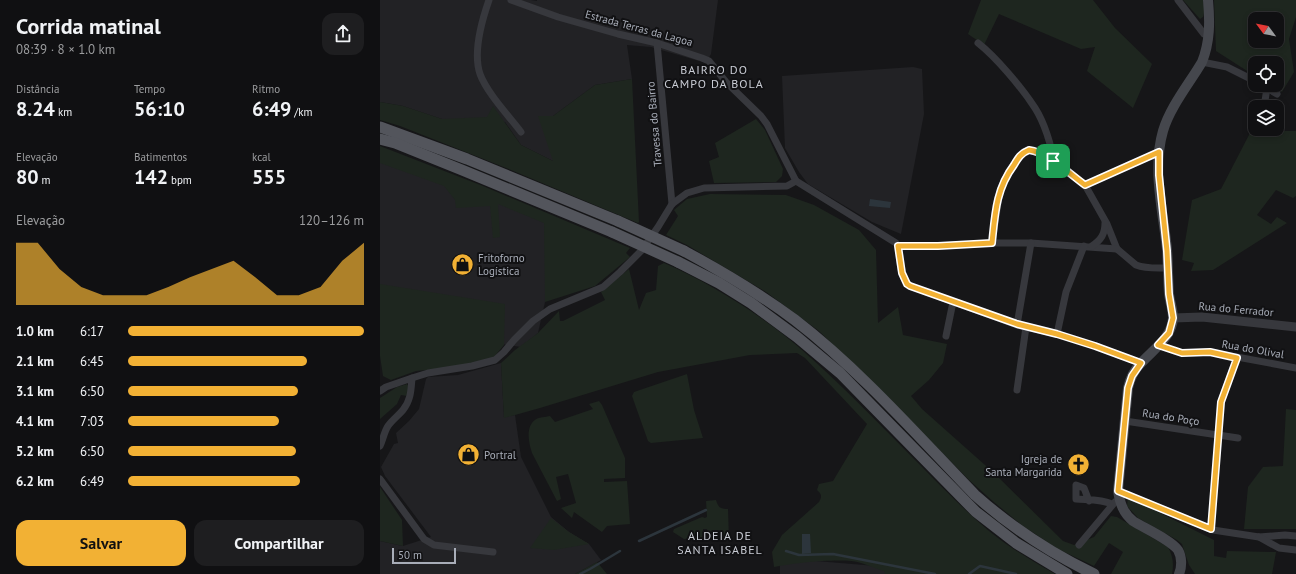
<!DOCTYPE html>
<html lang="pt">
<meta charset="utf-8">
<style>
:root{--surface:#101012;--page:#1e1e20;--text:#f1f3f6;--muted:#9c9d9f;--line:#303032;--accent:#f2b134}
body{margin:0;font-family:"PT Sans",sans-serif;background:var(--page);color:var(--text);height:100vh;display:flex;flex-direction:column;font-size:15px;white-space:nowrap}
*{box-sizing:border-box;margin:0}
p{font-size:13px;color:var(--muted)}
.icon{flex:none;width:22px;height:22px;fill:none;stroke:currentColor;stroke-width:2;stroke-linecap:round;stroke-linejoin:round}
.map{position:relative;flex:1;overflow:hidden}
.sheet{display:flex;flex-direction:column;background:var(--surface);width:380px}
.sheet>*{flex:none}
.needle{width:26px;rotate:302deg}
.fabs{position:absolute;left:868px;top:12px;display:grid;gap:8px}
.fabs a{display:grid;place-items:center;width:36px;height:36px;border-radius:8px;background:var(--surface);box-shadow:0 2px 6px #0003,0 0 0 1px var(--line);font-size:20px}
.scale{position:absolute;left:12px;bottom:10px;width:64px;box-sizing:border-box;padding-left:4px;border:2px solid #a8adb8;border-top:0;font-size:11px;line-height:14px;white-space:nowrap;color:#a8adb8;-webkit-text-stroke:3px #111113;paint-order:stroke}
.pin{position:absolute;display:grid;place-items:center;width:34px;height:34px;color:#fff;margin:-17px;border-radius:8px;box-shadow:0 2px 6px #0006}
.round{display:grid;place-items:center;flex:none;width:42px;height:42px;border-radius:12px;background:var(--page)}
.head{display:flex;align-items:center;justify-content:space-between;height:68px;padding:0 16px}
h1{font-size:22px;font-weight:800;line-height:30px}
.stats{display:grid;grid-template-columns:repeat(3,1fr);gap:6px;height:68px;padding:4px 16px}
.stats div{display:grid;align-content:center}
.stats b{font-size:20px;font-weight:800}
.stats small{font-size:11px;font-weight:400}
.stats p{font-size:11px}
.chart{height:112px;padding:8px 16px}
.chart p{display:flex;justify-content:space-between}
.chart svg{width:100%;height:72px;margin-top:4px;fill:var(--accent);opacity:.7}
.primary-button{display:flex;gap:8px;margin-top:auto;padding:8px 16px}
.primary-button a{flex:1;height:46px;border-radius:12px;background:var(--accent);color:#111;font-size:16px;font-weight:800;line-height:46px;text-align:center}
.primary-button a+a{background:var(--page);color:var(--text)}
ul{padding:0 16px;list-style:none;font-size:13px}
li{display:grid;grid-template-columns:64px 48px 1fr;align-items:center;height:30px}
li i{height:10px;border-radius:5px;background:var(--accent)}
main{display:flex;flex:1;min-height:0}
.map>svg:first-child{display:block}
.built{fill:#222225}
.green{fill:#1e261f;fill-rule:evenodd}
.water{fill:#2c353c}
.lines{fill:none;stroke-linecap:round;stroke-linejoin:round}
.stream{stroke:#2c353c;stroke-width:2.5}
.minor{stroke:#37383d;stroke-width:7}
.tertiary{stroke:#37383d;stroke-width:9}
.secondary{stroke:#45474d;stroke-width:10}
.primary{stroke:#53555c;stroke-width:11}
.primary-bridge{stroke:#53555c;stroke-width:11}
.route-casing{stroke:#fff;stroke-width:8}
.route{stroke:#f2b134;stroke-width:5}
.labels{text-anchor:middle;dominant-baseline:central;stroke-width:4;stroke-linejoin:round;paint-order:stroke}
.street-label{font-size:11px;fill:#a8adb8;stroke:#111113}
.poi-label{font-size:11px;fill:#a8adb8;stroke:#111113;text-anchor:start}
.neighbourhood-label{font-size:12px;letter-spacing:1px;fill:#c9ccd4;stroke:#111113}
</style>
<main>
<section class="sheet">
<div class="head"><div><h1>Corrida matinal</h1><p>08:39 · 8 × 1.0 km</p></div><a class="round"><svg class="icon" aria-label="share" viewBox="0 0 24 24"><path d="M12 15V3M7 8l5-5 5 5M5 13v7h14v-7"/></svg></a></div>
<div class="stats">
<div><p>Distância</p><b>8.24<small> km</small></b></div>
<div><p>Tempo</p><b>56:10</b></div>
<div><p>Ritmo</p><b>6:49<small> /km</small></b></div>
</div>
<div class="stats">
<div><p>Elevação</p><b>80<small> m</small></b></div>
<div><p>Batimentos</p><b>142<small> bpm</small></b></div>
<div><p>kcal</p><b>555</b></div>
</div>
<div class="chart"><p><span>Elevação</span>120–126 m</p>
<svg viewBox="0 0 160 44" preserveAspectRatio="none"><path d="M0 44V6L10 6L20 22L30 33L40 38L50 38L60 38L70 33L80 27L90 22L100 17L110 27L120 38L130 38L140 33L150 17L160 6V44z"/></svg>
</div>
<ul>
<li><b>1.0 km</b>6:17<i style="width:100%"></i></li>
<li><b>2.1 km</b>6:45<i style="width:76%"></i></li>
<li><b>3.1 km</b>6:50<i style="width:72%"></i></li>
<li><b>4.1 km</b>7:03<i style="width:64%"></i></li>
<li><b>5.2 km</b>6:50<i style="width:71%"></i></li>
<li><b>6.2 km</b>6:49<i style="width:73%"></i></li>
</ul>
<div class="primary-button"><a>Salvar</a><a>Compartilhar</a></div>
</section>
<div class="map">
<svg width="916" height="574" viewBox="0 0 916 574">
<rect width="100%" height="100%" fill="#161618"/>
<!-- built -->
<g class="built">
<path d="M0,0H151L157,1V0H338L331,54L326,63L271,47L247,45L252,79L215,85L173,116V161L141,145L125,122L62,119L23,106L0,102Z"/>
<path d="M533,67L542,69L544,114L521,234L492,222L428,184L419,172L405,148L402,76Z"/>
<path d="M0,159L168,220L165,302L158,333L141,347L121,344L0,292Z"/>
<path d="M121,363L124,417L135,415L141,457L171,517L189,532L209,544L221,560L195,574H0V541L23,546L51,537L5,476L1,467L14,444L18,443L16,433L29,421L39,409L46,379L48,377L78,375Z"/>
<path d="M400,558L508,567L534,574H400Z"/>
</g>
<!-- green -->
<g class="green">
<path d="M601,0H713L735,28L772,64L753,108L707,71L715,47L701,49L619,14L604,45L588,34Z"/>
<path d="M803,0H823L825,10L823,17L820,19Z"/>
<path d="M834,0H916V17L909,39L914,72L902,92L890,85H897V63H875V76L836,51ZM875,19H897V41H875Z"/>
<path d="M252,79L259,222L258,223L131,170L20,126L0,120V102L23,106L62,119L107,117L113,106L141,145L173,161L158,116H173L215,85Z"/>
<path d="M376,119L385,130L403,169L402,176L396,182L334,183L329,161L339,157L335,143Z"/>
<path d="M886,131H916V196L913,198L896,190L877,215L891,224L897,217L907,223L833,270L811,271L814,263L802,260L812,200L841,189L870,133Z"/>
<path d="M0,146L103,186L250,248L246,253L250,257L215,286L165,302L164,223L118,204L120,237L113,238L110,206L76,208L75,200L64,186L0,163Z"/>
<path d="M330,194L406,195L434,205L479,230L496,250L498,323L518,307L523,335L567,344L563,363L549,380L531,396L542,409L614,473L683,541L694,545L714,537L731,516L737,517L788,547C793,556 794,564 792,574H731L743,552L729,543L714,566L678,549L643,526L615,503L589,480L532,422L439,331L386,292L307,245L286,235L298,216L294,210L307,199Z"/>
<path d="M284,263C331,283 384,317 422,350C464,387 504,429 543,468C565,490 586,512 609,531C630,548 652,561 675,574H505L504,571C493,568 482,562 471,561C452,559 413,563 394,567L392,552L402,535L439,502C442,497 442,494 437,490L439,484L453,481L487,424L425,358L417,353L370,355L278,372L160,408L124,418L121,363L135,350L158,333L179,311L180,321H183L225,300L221,292L249,269L259,310L266,293L276,290L278,266Z"/>
<path d="M0,284L125,304L124,345L113,358L81,367L36,371L11,380L3,376L0,356Z"/>
<path d="M307,374L314,410L323,438L271,443L268,441L252,396L254,392Z"/>
<path d="M27,384L29,387L27,396L21,395L17,404L0,419V398L17,387Z"/>
<path d="M219,401L222,405L245,458V478L224,479V482L247,481L250,524L227,526L222,532L194,512L192,518L181,508L196,503L188,474L176,477L181,499L177,501L152,453C149,444 145,427 155,420C158,417 166,417 170,416L175,422L213,409L209,404Z"/>
<path d="M906,409L916,410V529H864L868,487L883,467L903,466Z"/>
<path d="M0,487L22,520L23,546L0,541Z"/>
<path d="M748,497L834,540V556L846,558L847,551L896,552L892,574H815L809,565L802,544L797,540L758,518L747,506Z"/>
<path d="M336,500C338,507 340,509 348,509L349,539L329,540L327,529H323L324,538L304,539L293,532L294,529L322,517L325,518L327,517L326,501Z"/>
<path d="M171,518L189,532L209,544L174,550L150,548Z"/>
<path d="M217,562L227,574H195Z"/>
</g>
<!-- water -->
<g class="water">
<path d="M490,199L511,202L510,208L489,206Z"/>
<path d="M422,534H430L431,553L422,554Z"/>
</g>
<g class="lines">
<!-- stream -->
<g class="stream">
<path d="M259,541L326,510"/>
<path d="M406,551L419,555L453,554L555,574"/>
<path d="M200,574L210,569L240,551"/>
<path d="M589,574L600,566L636,574"/>
</g>
<!-- minor -->
<g class="minor">
<path d="M109,0C102,20 93,53 100,74C107,93 129,116 141,132"/>
<path d="M131,0L178,17L238,34L277,43L322,58L329,61L346,82L381,116L387,124L416,181L516,243L518,246"/>
<path d="M798,0L824,34L829,37"/>
<path d="M277,43L292,204"/>
<path d="M598,43C616,57 642,88 655,108C664,122 672,146 673,161"/>
<path d="M822,62L847,67L875,81"/>
<path d="M882,85L897,94"/>
<path d="M884,107L887,88"/>
<path d="M883,129L884,133"/>
<path d="M705,185L779,152"/>
<path d="M612,243L620,190L629,171L642,153L649,150L654,151L666,157L705,185L727,224L737,249L756,265C766,269 777,268 787,268"/>
<path d="M518,246C520,259 519,277 530,286L637,325L677,334L715,346L761,363"/>
<path d="M518,246H558L612,243H651L737,249"/>
<path d="M712,246C721,240 725,234 725,223"/>
<path d="M637,325L651,243"/>
<path d="M677,334L686,292L704,246"/>
<path d="M566,336L573,302"/>
<path d="M778,345L802,353L830,352L916,368"/>
<path d="M32,378L48,373L92,366L115,360L124,352L134,340L153,321L170,309L223,287L240,272L261,251L278,227L292,204L307,193L324,188L407,186L416,181"/>
<path d="M637,390L646,327"/>
<path d="M0,391L6,387L32,378C31,390 31,400 23,410C18,416 12,420 8,426C4,432 3,440 0,446"/>
<path d="M745,421L858,438"/>
<path d="M0,479L44,539L54,545L113,552"/>
<path d="M738,491L833,530L879,537L905,535L916,536"/>
<path d="M709,501L704,488L696,485V499C707,500 721,499 732,504"/>
<path d="M831,529L841,402L857,358"/>
<path d="M879,537L899,548L916,550"/>
<path d="M699,545L735,502"/>
</g>
<!-- tertiary -->
<path class="tertiary" d="M793,318L822,317L916,327"/>
<!-- secondary -->
<path class="secondary" d="M799,574C802,567 802,557 798,550C791,540 764,528 753,521C743,513 740,503 738,491L748,388C750,378 755,369 762,362C774,349 792,337 793,318C793,310 790,302 789,294C788,279 788,264 787,249C783,211 772,169 783,131C790,107 809,84 822,62C830,42 830,22 828,0"/>
<!-- primary -->
<g class="primary">
<path d="M0,127L87,159L238,221"/>
<path d="M0,139L15,143L82,170L232,232"/>
<path d="M304,251C343,272 380,294 415,320C481,371 537,435 595,495C631,527 670,553 714,574"/>
<path d="M298,262L339,283L371,303L417,337L460,373L596,512L636,543L687,574"/>
</g>
<!-- primary-bridge -->
<g class="primary-bridge">
<path d="M238,221L304,251"/>
<path d="M232,232L298,262"/>
</g>
</g>
<g class="lines">
<defs>
<path id="route" d="M649,150C667,152 690,174 705,185L779,152V175L787,251L789,294L793,318L789,333L778,345L802,353L830,352L857,358L841,402L831,529L738,491L748,388L752,376L761,363L715,346L677,334L637,324L530,286L527,284L522,273L518,246H558L612,243C615,214 616,189 634,165C638,158 641,153 649,150Z"/>
</defs>
<!-- route casing -->
<use href="#route" class="route-casing"/>
<!-- route -->
<use href="#route" class="route"/>
</g>
<!-- icons -->
<defs>
<symbol id="shop-disc" viewBox="-11 -11 22 22"><circle r="9.5" fill="#f2b134" stroke="#111113"/><path d="M-5-2.5h2.3a2.7 3.5 0 0 1 5.4 0H5L5.5 6h-11ZM-1.5-2.5h3a1.5 2.3 0 0 0-3 0Z" fill="#111"/></symbol>
<symbol id="church-disc" viewBox="-11 -11 22 22"><circle r="9.5" fill="#f2b134" stroke="#111113"/><path d="M-1.2-6h2.4v3.5h3.3v2.4h-3.3V6h-2.4V-.1h-3.3v-2.4h3.3Z" fill="#111"/></symbol>
</defs>
<g fill-rule="evenodd">
<use href="#shop-disc" x="70" y="252" width="25" height="25"/>
<use href="#shop-disc" x="76" y="442" width="25" height="25"/>
<use href="#church-disc" x="686" y="452" width="25" height="25"/>
</g>
<g class="labels">
<!-- street labels -->
<g class="street-label">
<text transform="translate(259 28) rotate(15)">Estrada Terras da Lagoa</text>
<text transform="translate(274 124) rotate(-95)">Travessa do Bairro</text>
<text transform="translate(856 309) rotate(5)">Rua do Ferrador</text>
<text transform="translate(873 349) rotate(10)">Rua do Olival</text>
<text transform="translate(791 417) rotate(9)">Rua do Poço</text>
</g>
<!-- poi labels -->
<g class="poi-label">
<text x="98" y="258">Fritoforno<tspan x="98" dy="13">Logística</tspan></text>
<text x="104" y="455">Portral</text>
<text x="682" y="459" text-anchor="end">Igreja de<tspan x="682" dy="13">Santa Margarida</tspan></text>
</g>
<!-- neighbourhood labels -->
<g class="neighbourhood-label">
<text x="334" y="69">BAIRRO DO<tspan x="334" dy="14">CAMPO DA BOLA</tspan></text>
<text x="340" y="535">ALDEIA DE<tspan x="340" dy="14">SANTA ISABEL</tspan></text>
</g>
</g>
</svg>
<div class="fabs">
<a><svg class="needle" viewBox="-14 -14 28 28"><path d="M0-13l5 13h-10z" fill="#e53935"/><path d="M0 13l5-13h-10z" fill="#9c9d9f"/></svg></a>
<a><svg class="icon" aria-label="locate" viewBox="0 0 24 24"><circle cx="12" cy="12" r="6"/><path d="M12 2v4M12 18v4M2 12h4M18 12h4"/></svg></a>
<a><svg class="icon" aria-label="layers" viewBox="0 0 24 24"><path d="M12 4l9 5-9 5-9-5zM3 14l9 5 9-5"/></svg></a>
</div>
<div class="scale">50 m</div>
<div class="pin" style="left:673px;top:161px;background:#1e9e55"><svg class="icon" aria-label="arrive" viewBox="0 0 24 24"><path d="M6 21V4h12l-3 4 3 4H6"/></svg></div>
</div>
</main>
